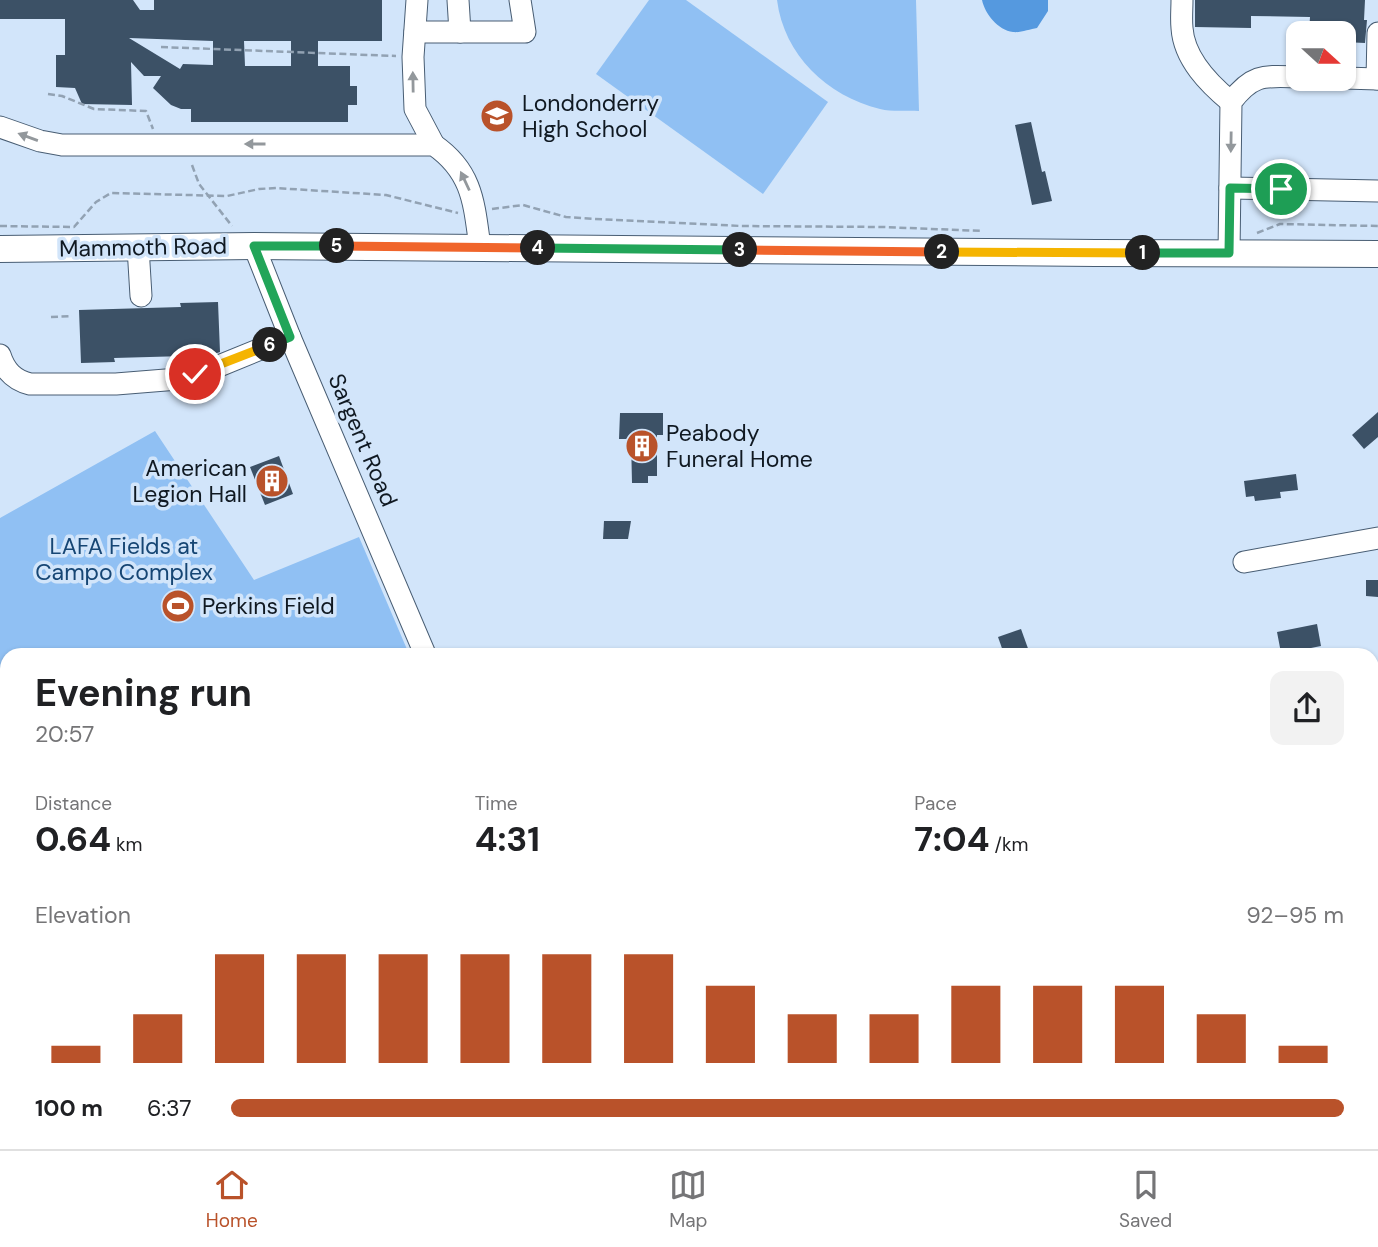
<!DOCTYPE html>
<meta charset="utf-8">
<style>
:root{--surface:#fff;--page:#f2f2f2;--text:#202124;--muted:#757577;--line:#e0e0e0;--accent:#b9522a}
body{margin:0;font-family:"DM Sans",sans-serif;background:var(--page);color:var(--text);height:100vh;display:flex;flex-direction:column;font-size:26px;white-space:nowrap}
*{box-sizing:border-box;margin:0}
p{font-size:23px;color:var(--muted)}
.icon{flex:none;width:38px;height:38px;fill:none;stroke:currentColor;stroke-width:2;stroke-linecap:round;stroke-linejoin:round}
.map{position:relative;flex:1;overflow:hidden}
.panel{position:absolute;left:0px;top:648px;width:1379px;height:502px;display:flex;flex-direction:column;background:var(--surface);border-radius:21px 21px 0 0;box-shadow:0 2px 5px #0004}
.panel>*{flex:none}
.needle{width:46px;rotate:111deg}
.fabs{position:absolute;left:1286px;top:21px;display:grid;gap:14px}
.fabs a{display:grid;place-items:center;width:70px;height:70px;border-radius:14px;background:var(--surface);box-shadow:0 2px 5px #0004;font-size:35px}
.pin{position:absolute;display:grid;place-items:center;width:60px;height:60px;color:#fff;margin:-30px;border:4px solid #fff;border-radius:50%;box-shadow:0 2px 7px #0007}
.km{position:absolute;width:35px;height:35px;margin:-18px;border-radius:50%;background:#222;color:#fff;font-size:19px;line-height:35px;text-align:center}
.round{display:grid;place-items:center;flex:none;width:74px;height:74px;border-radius:14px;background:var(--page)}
.head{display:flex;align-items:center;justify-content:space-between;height:119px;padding:0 35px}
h1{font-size:38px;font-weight:700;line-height:52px}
.metrics{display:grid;grid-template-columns:repeat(3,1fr);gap:10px;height:119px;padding:7px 35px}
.metrics div{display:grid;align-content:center}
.metrics b{font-size:35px;font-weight:700}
.metrics small{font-size:19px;font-weight:400}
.metrics p{font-size:19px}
.chart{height:196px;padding:14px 35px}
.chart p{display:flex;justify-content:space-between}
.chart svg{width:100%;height:126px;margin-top:7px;stroke:var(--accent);stroke-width:6}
ul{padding:0 35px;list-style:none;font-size:23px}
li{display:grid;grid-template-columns:112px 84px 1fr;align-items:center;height:52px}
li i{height:18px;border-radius:9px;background:var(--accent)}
.menu{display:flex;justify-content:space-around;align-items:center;height:98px;border-top:2px solid var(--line);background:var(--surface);font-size:19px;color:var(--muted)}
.menu a{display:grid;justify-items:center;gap:4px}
.menu .current{color:var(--accent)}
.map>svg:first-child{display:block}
.green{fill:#90c0f3}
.water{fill:#5599df}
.building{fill:#3c5166;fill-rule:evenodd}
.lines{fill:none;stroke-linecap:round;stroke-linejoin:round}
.minor-casing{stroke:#485d73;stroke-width:23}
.major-casing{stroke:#485d73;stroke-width:28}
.path{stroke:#92a2b3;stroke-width:2.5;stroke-dasharray:7 3.5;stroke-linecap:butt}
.minor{stroke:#fff;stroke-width:21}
.major{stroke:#fff;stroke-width:26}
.oneway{fill:#93989c}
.split-1-casing{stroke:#fff;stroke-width:14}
.split-2-casing{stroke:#fff;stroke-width:14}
.split-3-casing{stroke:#fff;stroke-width:14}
.split-4-casing{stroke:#fff;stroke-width:14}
.split-5-casing{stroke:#fff;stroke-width:14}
.split-6-casing{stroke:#fff;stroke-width:14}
.split-7-casing{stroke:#fff;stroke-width:14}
.split-1{stroke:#22a559;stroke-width:9}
.split-2{stroke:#f5b400;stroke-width:9}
.split-3{stroke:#f0652b;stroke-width:9}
.split-4{stroke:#22a559;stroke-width:9}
.split-5{stroke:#f0652b;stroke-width:9}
.split-6{stroke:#22a559;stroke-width:9}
.split-7{stroke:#f5b400;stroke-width:9}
.labels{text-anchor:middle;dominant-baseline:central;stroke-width:7;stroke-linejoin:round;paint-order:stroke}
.poi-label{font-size:23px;fill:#101922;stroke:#d2e5fa;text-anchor:start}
.street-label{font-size:23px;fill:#101922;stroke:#d2e5fa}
.park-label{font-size:23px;fill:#164674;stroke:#d2e5fa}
</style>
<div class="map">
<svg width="1378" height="1149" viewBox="0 0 1378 1149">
<rect width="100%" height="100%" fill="#d2e5fa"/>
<!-- green -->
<g class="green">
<path d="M649,0H686L828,102L763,194L596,74Z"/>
<path d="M777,0H916L919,111C906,110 892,112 880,109C827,96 784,55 777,0Z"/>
<path d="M155,431L254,580L359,537L409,654H7V1143H617L621,1149H0V518Z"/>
</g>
<!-- water -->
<path class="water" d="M982,0H1048V11L1037,28C1030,29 1020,33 1013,32C998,30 985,14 982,0Z"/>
<!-- building -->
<g class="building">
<path d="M0,0H133L140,10H154V0H382V41H318V66H350V86H357V105H348V122H191V109H181L171,105L153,88L161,76H144L131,62L132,105L82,104L75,88L56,87V55H65V19H0ZM129,38L213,41V65L183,64L180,69ZM244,41H291V66H245Z"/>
<path d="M1195,0H1365L1364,20H1367L1365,43L1344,42V33H1309L1310,17L1251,16V28L1195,27Z"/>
<path d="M1031,122L1042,172L1045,171L1052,201L1032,205L1015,125Z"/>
<path d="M218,302L220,352L199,359H185V356L114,358L115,362L81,363L79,310L181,307L180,303Z"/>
<path d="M1378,412V437L1364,449L1352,435Z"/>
<path d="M620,413H663V435H657V476H648V483H632L631,439H619Z"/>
<path d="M279,456L293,494L265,505L250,467Z"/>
<path d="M1296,474L1298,490L1280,492L1281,498L1255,501L1254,496L1246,497L1244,481Z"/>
<path d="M604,521H631L628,539H603Z"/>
<path d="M1366,580H1378V597L1366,596Z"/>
<path d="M1317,624L1321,646L1311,648L1312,654H1299L1298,650L1281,653L1277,632Z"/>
<path d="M1021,629L1030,654H1004L998,637Z"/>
</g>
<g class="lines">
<defs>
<g id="minor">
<path d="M417,0L413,57L415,109L434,145"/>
<path d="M458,0L460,32"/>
<path d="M1182,0C1182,9 1181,19 1182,28C1184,59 1209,84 1231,102"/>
<path d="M415,32H525L520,0"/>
<path d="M1344,78L1378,79"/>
<path d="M1377,79L1378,33"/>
<path d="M0,127L40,141L62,145H434C473,172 474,204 480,247"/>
<path d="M1230,188L1378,191"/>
<path d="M254,246L290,337L425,654"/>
<path d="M138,247L141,296"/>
<path d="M1229,253L1231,102C1253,73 1265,76 1298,77"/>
<path d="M0,355C5,371 14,380 30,384H116L178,379L214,368L290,337"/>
<path d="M1244,562L1378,538"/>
<path d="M0,1017L7,1010"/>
<path d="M1372,1023L1378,1022"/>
<path d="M369,1143L370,1149"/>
<path d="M1250,1149L1254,1143"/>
</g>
<path id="major" d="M0,249L254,246L1096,253L1378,254"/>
</defs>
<!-- minor casing -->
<use href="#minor" class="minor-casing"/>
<!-- major casing -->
<use href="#major" class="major-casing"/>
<!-- path -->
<g class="path">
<path d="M161,47L396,56"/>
<path d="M48,94L62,96L94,109L146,111L153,129"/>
<path d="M192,165L199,184L232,226"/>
<path d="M492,209L523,205L566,217L595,219L741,226L883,227L983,231"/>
<path d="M0,226L74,227L96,202L111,193L227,196L259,189L276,188L386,195L458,213"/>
<path d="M1257,233L1280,224L1378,226"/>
<path d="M51,317L72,316"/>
<path d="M0,725L7,729"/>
<path d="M65,1143L66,1149"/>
<path d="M592,1143L595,1149"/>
</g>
<!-- minor -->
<use href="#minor" class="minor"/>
<!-- major -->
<use href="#major" class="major"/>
</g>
<!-- one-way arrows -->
<defs><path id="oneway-solid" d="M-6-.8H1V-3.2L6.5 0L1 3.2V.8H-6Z" transform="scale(1.75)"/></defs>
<g class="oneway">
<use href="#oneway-solid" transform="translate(413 82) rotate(-91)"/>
<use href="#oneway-solid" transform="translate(28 137) rotate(-160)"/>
<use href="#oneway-solid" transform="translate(1231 142) rotate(91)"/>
<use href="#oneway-solid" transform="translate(255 144) rotate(180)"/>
<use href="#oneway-solid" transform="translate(465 181) rotate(-115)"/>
</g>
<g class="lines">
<defs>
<path id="split-1" d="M1143,253H1229L1230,188L1281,189"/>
<path id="split-2" d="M942,252L1143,253"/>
<path id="split-3" d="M740,250L942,252"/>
<path id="split-4" d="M538,248L740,250"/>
<path id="split-5" d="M337,246L538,248"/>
<path id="split-6" d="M270,345L290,337L254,246H337"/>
<path id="split-7" d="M195,374L270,345"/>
</defs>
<!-- split-1 casing -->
<use href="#split-1" class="split-1-casing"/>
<!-- split-2 casing -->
<use href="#split-2" class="split-2-casing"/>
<!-- split-3 casing -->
<use href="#split-3" class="split-3-casing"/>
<!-- split-4 casing -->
<use href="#split-4" class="split-4-casing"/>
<!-- split-5 casing -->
<use href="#split-5" class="split-5-casing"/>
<!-- split-6 casing -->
<use href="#split-6" class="split-6-casing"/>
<!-- split-7 casing -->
<use href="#split-7" class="split-7-casing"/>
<!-- split-1 -->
<use href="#split-1" class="split-1"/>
<!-- split-2 -->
<use href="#split-2" class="split-2"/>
<!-- split-3 -->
<use href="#split-3" class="split-3"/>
<!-- split-4 -->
<use href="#split-4" class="split-4"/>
<!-- split-5 -->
<use href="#split-5" class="split-5"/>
<!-- split-6 -->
<use href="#split-6" class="split-6"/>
<!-- split-7 -->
<use href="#split-7" class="split-7"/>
</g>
<!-- icons -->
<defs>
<symbol id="school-disc" viewBox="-11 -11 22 22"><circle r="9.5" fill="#b9522a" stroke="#d2e5fa"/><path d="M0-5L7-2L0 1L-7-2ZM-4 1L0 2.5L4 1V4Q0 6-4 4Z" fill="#fff"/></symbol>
<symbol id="building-disc" viewBox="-11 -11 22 22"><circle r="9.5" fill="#b9522a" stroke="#d2e5fa"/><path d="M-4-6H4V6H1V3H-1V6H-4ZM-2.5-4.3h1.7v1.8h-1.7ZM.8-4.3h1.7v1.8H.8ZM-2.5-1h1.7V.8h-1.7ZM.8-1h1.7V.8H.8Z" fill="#fff"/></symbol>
<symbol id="stadium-disc" viewBox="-11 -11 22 22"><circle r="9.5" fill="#b9522a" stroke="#d2e5fa"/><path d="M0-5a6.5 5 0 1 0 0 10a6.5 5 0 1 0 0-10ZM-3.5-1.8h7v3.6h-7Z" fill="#fff"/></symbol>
</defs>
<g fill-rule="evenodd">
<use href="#school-disc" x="478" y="97" width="38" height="38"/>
<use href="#building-disc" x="623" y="427" width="38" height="38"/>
<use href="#building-disc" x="253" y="462" width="38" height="38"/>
<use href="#stadium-disc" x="159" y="587" width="38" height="38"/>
</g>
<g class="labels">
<!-- poi labels -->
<g class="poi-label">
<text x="522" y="103">Londonderry<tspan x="522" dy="26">High School</tspan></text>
<text x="666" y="433">Peabody<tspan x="666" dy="26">Funeral Home</tspan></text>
<text x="247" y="468" text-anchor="end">American<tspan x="247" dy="26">Legion Hall</tspan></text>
<text x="202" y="606">Perkins Field</text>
</g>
<!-- street labels -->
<g class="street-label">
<text transform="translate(143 247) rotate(-1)">Mammoth Road</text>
<text transform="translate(363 440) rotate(67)">Sargent Road</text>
</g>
<!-- park labels -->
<g class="park-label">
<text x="124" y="546">LAFA Fields at<tspan x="124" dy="26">Campo Complex</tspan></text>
</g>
</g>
</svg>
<div class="fabs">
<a><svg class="needle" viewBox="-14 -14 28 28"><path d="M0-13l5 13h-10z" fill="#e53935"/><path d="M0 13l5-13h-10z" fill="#757577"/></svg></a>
</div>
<div class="pin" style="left:1281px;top:189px;background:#1e9e55"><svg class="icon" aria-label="arrive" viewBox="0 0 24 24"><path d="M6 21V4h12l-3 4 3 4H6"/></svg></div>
<div class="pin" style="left:195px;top:374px;background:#d93025"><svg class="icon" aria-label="check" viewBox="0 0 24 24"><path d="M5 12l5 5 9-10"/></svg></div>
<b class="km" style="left:1143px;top:253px">1</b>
<b class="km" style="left:942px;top:252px">2</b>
<b class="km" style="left:740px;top:250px">3</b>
<b class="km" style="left:538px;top:248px">4</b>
<b class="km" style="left:337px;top:246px">5</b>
<b class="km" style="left:270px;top:345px">6</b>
<section class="panel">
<div class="head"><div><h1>Evening run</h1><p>20:57</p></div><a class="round"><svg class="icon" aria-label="share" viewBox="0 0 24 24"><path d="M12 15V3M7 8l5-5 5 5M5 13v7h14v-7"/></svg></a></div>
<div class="metrics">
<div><p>Distance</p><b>0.64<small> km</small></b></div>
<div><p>Time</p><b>4:31</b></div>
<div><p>Pace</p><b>7:04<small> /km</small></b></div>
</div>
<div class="chart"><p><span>Elevation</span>92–95 m</p>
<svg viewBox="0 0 160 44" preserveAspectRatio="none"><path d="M5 44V38M15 44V27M25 44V6M35 44V6M45 44V6M55 44V6M65 44V6M75 44V6M85 44V17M95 44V27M105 44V27M115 44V17M125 44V17M135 44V17M145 44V27M155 44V38"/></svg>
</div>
<ul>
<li><b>100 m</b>6:37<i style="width:100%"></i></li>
</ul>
</section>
</div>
<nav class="menu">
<a class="current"><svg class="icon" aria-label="home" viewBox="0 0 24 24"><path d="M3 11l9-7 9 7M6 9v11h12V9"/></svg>Home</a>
<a><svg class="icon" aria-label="map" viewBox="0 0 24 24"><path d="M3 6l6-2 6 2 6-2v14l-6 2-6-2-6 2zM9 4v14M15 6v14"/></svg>Map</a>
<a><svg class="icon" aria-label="saved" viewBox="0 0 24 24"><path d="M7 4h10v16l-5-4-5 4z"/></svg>Saved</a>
</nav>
